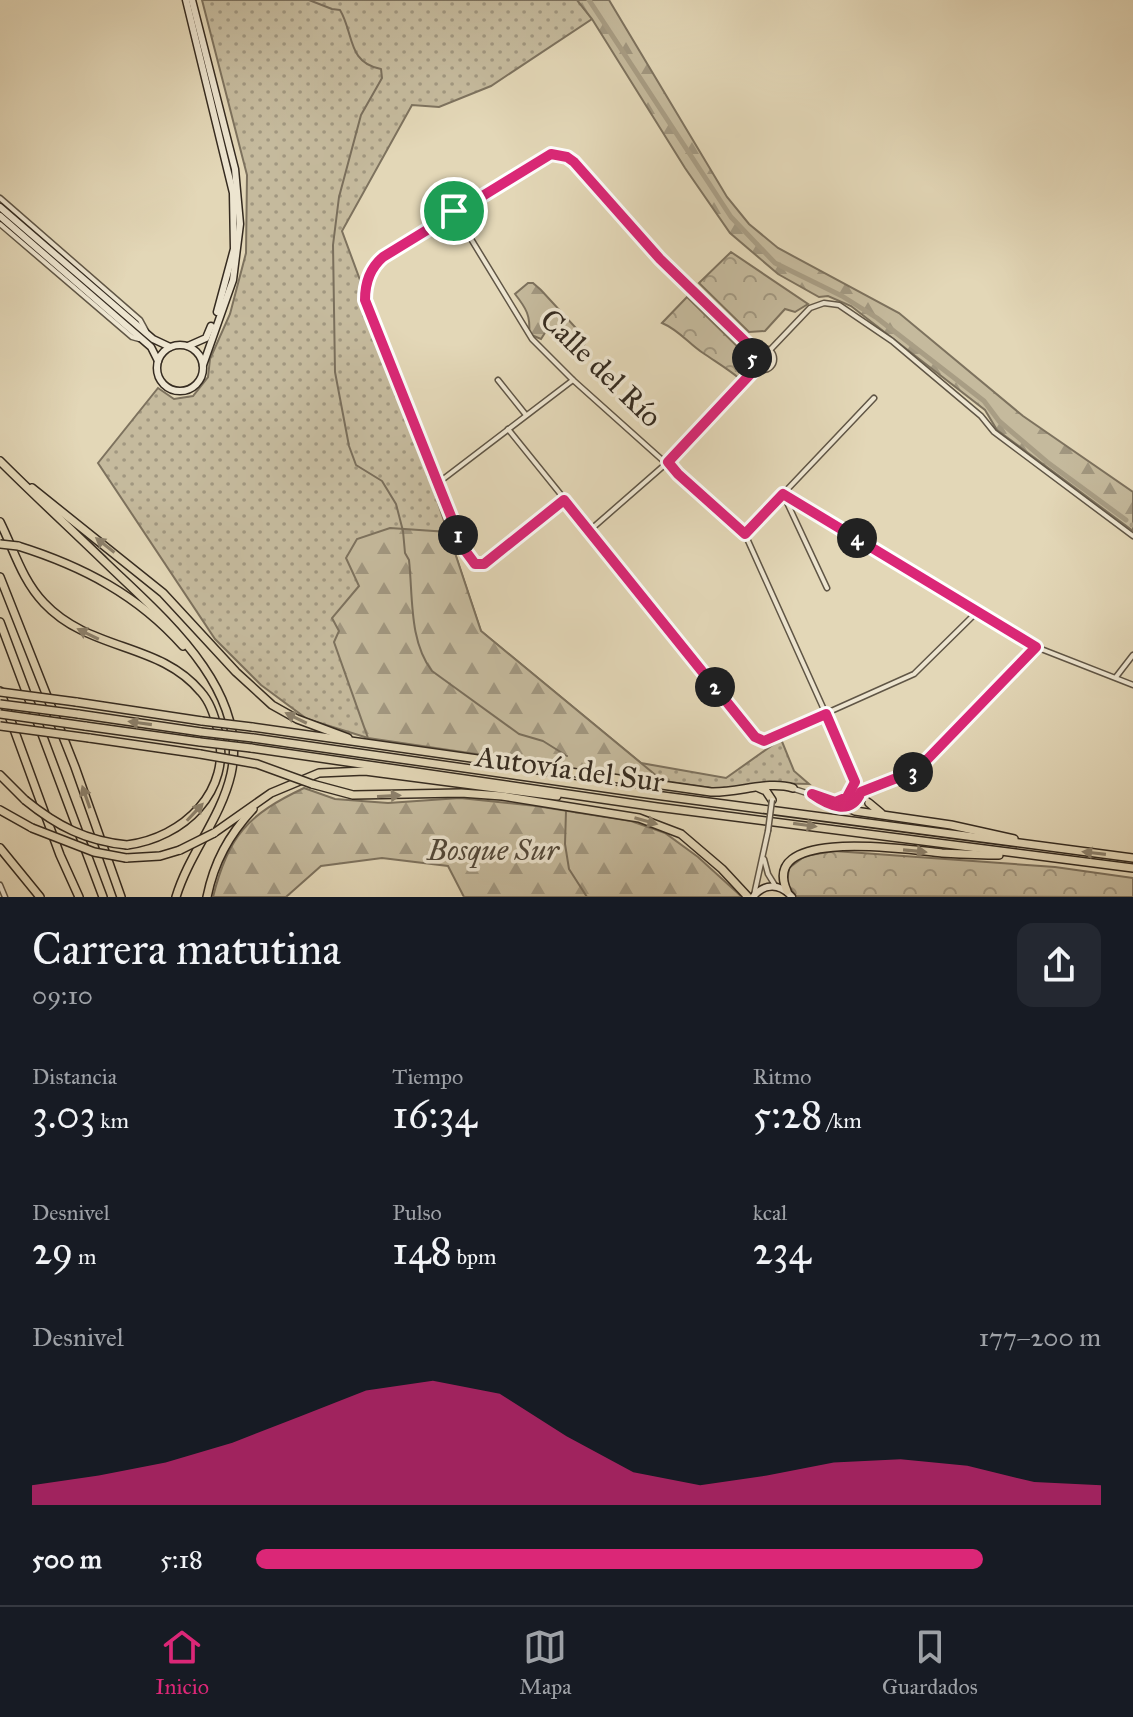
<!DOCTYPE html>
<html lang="es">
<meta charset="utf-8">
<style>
:root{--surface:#171b24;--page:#242831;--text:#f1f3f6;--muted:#9ea1a6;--line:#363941;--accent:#db2777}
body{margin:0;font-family:"IM FELL Great Primer",serif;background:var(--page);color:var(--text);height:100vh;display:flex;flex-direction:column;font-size:30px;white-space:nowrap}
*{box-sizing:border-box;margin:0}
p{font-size:26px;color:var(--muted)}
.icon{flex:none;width:44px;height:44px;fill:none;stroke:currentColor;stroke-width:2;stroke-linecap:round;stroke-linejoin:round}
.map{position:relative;height:897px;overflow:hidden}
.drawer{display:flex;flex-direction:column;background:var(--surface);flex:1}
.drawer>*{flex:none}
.pin{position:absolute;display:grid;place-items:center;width:68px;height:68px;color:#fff;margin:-34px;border:4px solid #fff;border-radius:50%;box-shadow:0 2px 8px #0007}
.km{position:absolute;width:40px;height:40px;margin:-20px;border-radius:50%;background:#222;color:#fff;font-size:22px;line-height:40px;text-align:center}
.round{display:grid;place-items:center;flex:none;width:84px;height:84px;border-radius:16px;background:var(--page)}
.summary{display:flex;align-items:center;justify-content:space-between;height:136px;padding:0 32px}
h1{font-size:44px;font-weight:600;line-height:60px}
.stats{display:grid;grid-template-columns:repeat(3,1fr);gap:12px;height:136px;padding:8px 32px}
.stats div{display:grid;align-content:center}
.stats b{font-size:40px;font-weight:600}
.stats small{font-size:22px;font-weight:400}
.stats p{font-size:22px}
.chart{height:224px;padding:16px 32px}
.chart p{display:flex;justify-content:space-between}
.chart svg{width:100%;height:144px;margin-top:8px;fill:var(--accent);opacity:.7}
ul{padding:0 32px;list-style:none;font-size:26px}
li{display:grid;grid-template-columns:128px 96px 1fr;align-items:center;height:60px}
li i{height:20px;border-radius:10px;background:var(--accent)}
.menu{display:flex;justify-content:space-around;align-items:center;height:112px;border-top:2px solid var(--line);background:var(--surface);font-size:22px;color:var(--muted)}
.menu a{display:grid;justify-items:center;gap:4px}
.menu .on{color:var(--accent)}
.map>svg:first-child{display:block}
.grass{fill:url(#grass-dots);stroke:#7d725e;stroke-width:2}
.forest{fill:url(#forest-firs);stroke:#7d725e;stroke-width:2}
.park{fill:url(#park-crowns);stroke:#7d725e;stroke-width:2}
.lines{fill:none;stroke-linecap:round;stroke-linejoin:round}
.stream{stroke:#7a6f5c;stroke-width:2}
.canal{stroke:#a89d84;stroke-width:5}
.street-casing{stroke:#605646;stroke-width:7}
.secondary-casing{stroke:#352b20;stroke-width:9}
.highway-casing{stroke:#352b20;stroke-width:10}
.street{stroke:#ede5d0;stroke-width:4}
.secondary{stroke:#ede5d0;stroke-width:6}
.highway{stroke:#e3d7b7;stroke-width:7}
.street-bridge-casing{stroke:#605646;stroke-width:7;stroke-linecap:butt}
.highway-bridge-casing{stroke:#352b20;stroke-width:10;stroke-linecap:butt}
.street-bridge{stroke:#ede5d0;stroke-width:4}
.highway-bridge{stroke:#e3d7b7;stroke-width:7}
.oneway{fill:#8c816c}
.route-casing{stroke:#fff;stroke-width:16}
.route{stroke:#db2777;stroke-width:10}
.labels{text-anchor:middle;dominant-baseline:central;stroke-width:7;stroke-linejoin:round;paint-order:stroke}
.street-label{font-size:30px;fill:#352b20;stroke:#ede5d0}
.park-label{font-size:30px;font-style:italic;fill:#524839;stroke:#ede5d0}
</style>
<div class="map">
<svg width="1133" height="897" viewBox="0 0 1133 897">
<defs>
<pattern id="grass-dots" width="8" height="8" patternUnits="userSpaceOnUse" patternTransform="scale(2)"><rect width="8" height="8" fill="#c5ba9d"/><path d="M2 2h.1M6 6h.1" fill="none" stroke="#a19780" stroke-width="1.8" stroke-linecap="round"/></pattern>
<pattern id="forest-firs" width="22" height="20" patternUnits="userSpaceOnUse" patternTransform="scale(2)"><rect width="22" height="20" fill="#c5ba9d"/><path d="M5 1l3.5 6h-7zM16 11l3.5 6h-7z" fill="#a19780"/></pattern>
<pattern id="park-crowns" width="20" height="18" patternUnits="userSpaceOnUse" patternTransform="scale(2)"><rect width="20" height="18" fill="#c5ba9d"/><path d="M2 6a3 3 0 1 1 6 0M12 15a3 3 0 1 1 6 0" fill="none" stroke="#a19780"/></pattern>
</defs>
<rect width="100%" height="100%" fill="#e3d7b7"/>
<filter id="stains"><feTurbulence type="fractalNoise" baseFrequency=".0025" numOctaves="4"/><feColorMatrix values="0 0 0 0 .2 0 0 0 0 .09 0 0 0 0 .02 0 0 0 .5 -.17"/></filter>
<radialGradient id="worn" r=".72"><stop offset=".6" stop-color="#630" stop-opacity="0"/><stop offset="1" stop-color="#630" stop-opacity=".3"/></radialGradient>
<!-- grass -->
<path class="grass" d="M202,0H577L592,19L491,86L439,107L412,105L342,231L360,280L359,300L435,494L481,631L641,763L726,778L781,739L794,771L809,784L765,783L726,790L368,738L307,719L261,685L215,639L98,463L158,388L174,399L193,396L208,377L210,359L230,314L246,253L247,175Z"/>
<!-- forest -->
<g class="forest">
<path d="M577,0H609L727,197L749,224L778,248L899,313L1023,416L1133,492V531L997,430L985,410L851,306L828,296L819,297L778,274L730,233L685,168L592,19Z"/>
<path d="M528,283H533L541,290L587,340L581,349L573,351L548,328L541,339L529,334C531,316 526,308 515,294Z"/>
<path d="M390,528L448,532L481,631L664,782L368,738L334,642L339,631L332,618L359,586L346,558L357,539Z"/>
<path d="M304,788L335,799L388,803L460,798L536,806L631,821L665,833L698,857L742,897H464L448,866L382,858L321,866L286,897H213C228,836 247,815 304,788Z"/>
</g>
<!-- park -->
<g class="park">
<path d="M731,252L808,304L795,312L785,309L765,331L749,332L699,283Z"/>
<path d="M687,297L747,356L749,369L740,379C728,369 716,362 703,353C689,344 679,330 662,323Z"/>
<path d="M834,851L1055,867L1133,878V897L796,896L787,883L789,868L805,856Z"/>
</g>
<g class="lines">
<!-- stream -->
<g class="stream">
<path d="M309,0L332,9L340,10C354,33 347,63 381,69L382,78L361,115L339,197L333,245L335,372L349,446L356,465L382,481L396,504L403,531L405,553L409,560C413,597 409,641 432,671L519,734L543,741L567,756"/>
<path d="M566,811L565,844L569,869L587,897"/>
</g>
<!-- canal -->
<g class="canal">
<path d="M589,0L731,217L775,263L842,296L877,318L984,401L999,421L1047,462L1126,520"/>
<path d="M1132,525H1133"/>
</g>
<defs>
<g id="street">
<path d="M0,198L140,320L146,331"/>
<path d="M454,211L532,339L573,380L745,534L861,792L868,801"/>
<path d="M0,224L132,337L139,339"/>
<circle cx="763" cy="359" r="11"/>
<path d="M770,350L810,308L824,303L839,305L892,341L981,416L994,432L1133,536"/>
<path d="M498,380L526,415"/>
<path d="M508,429L759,740L764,741L914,674L978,611"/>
<path d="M438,483L573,380"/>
<path d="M783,494L1036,647L1133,685"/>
<path d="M784,496L827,588"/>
<path d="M564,500L488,562L479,566L472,561L464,549L365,300L368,279L383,257L543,157L559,155L574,162L660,259L755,351"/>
<path d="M589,531L668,462L756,368"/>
<path d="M745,534L874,398"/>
<path d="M1116,677L1133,655"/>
<path d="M791,788L835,802C847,798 853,793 855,780"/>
<path d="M852,791L861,792L883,785L917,770L1036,647"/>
<path d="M818,798C834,809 853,813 861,792"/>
<path d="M764,859L768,874L776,887"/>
<path d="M0,885L5,897"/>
<path d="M754,895L768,831"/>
</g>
<g id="secondary">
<path d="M186,0L233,193L234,249L217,312"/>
<path d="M192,0L235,169L240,224L233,280L203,365"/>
<path d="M0,207L153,339L170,347"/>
<path d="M0,216L151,347L158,361"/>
<circle cx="180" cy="368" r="23"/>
<path d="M188,346L206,338L211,326"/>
<path d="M753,897C764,883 780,883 792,897"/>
</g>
<g id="highway">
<path d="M0,461C35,496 71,529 106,563C160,615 250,689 231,774C221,818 189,854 176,897"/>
<path d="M32,488L163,593L236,672L272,705L297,719L348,738"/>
<path d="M0,522C14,550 22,580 44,603C90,652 160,642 201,692C211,703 215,717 218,731C233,791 183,838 127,845"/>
<path d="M18,546C82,566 138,595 183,646"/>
<path d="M0,577L75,767L121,897"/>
<path d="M0,622L103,897"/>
<path d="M0,691L60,855L79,897"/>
<path d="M76,702L202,721"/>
<path d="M78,714L201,732"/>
<path d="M85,726L200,742"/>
<path d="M252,727L711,792C738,793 769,780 793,788"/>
<path d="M89,738L200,754"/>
<path d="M253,738L640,793L1133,858"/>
<path d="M251,748L657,807L1133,868"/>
<path d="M0,775L25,800"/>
<path d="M312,784L353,795L461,793L502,796L639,818L681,834L722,869L748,897"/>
<path d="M759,788L766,791L772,800"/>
<path d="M835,802L855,811L951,825L1014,839"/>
<path d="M869,803L881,813"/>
<path d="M0,810L32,828"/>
<path d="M214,833L271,793L319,773L365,771L557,796"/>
<path d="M0,848L40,897"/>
<path d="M126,858L160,856L180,850"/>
<path d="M787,891C758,826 912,850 942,853C961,854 980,855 999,855"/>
<path d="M207,897C214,862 229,835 253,809"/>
</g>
</defs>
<!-- street casing -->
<use href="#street" class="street-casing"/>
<!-- secondary casing -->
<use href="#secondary" class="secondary-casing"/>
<!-- highway casing -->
<use href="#highway" class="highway-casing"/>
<!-- street -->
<use href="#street" class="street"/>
<!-- secondary -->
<use href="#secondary" class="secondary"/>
<!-- highway -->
<use href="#highway" class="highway"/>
<defs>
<path id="street-bridge" d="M768,831L772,800"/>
<g id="highway-bridge">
<path d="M0,544L18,546"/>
<path d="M0,692L76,702"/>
<path d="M0,704L78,714"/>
<path d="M0,714L85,726"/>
<path d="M202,721L252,727"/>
<path d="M0,726L89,738"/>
<path d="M201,732L253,738"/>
<path d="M200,742L251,748"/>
<path d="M200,754L257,764L312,784"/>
<path d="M25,800C57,826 86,841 127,845"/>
<path d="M32,828L94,852L126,858"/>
<path d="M180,850L214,833"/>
</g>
</defs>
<!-- street-bridge casing -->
<use href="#street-bridge" class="street-bridge-casing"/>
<!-- highway-bridge casing -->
<use href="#highway-bridge" class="highway-bridge-casing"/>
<!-- street-bridge -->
<use href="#street-bridge" class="street-bridge"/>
<!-- highway-bridge -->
<use href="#highway-bridge" class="highway-bridge"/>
</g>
<!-- one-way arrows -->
<defs><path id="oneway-solid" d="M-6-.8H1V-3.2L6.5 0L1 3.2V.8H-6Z" transform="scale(2)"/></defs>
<g class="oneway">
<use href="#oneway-solid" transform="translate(105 545) rotate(-142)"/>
<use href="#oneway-solid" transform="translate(88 634) rotate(-154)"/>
<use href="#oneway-solid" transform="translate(296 718) rotate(-154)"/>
<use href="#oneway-solid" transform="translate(140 723) rotate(-172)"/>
<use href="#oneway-solid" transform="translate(389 796) rotate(-3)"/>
<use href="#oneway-solid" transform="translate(86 797) rotate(-109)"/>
<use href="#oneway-solid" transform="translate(195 812) rotate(-47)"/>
<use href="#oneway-solid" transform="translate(646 821) rotate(16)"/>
<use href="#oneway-solid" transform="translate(805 825) rotate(8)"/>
<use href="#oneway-solid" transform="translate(915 851) rotate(5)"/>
<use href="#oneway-solid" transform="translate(1094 853) rotate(-173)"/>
</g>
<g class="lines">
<defs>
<path id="route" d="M551,154L567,157L574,162L660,259L755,351L752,361L756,368L668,462L678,474L745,534L783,494L1036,647L917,770L861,792C851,816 829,806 812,794L835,802L847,797L855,782L826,714L764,741L755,737L564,500L484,564H475L464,549L365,300C365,283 370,268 383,257Z"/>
</defs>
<!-- route casing -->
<use href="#route" class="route-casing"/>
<!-- route -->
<use href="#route" class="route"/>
</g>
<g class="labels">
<!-- street labels -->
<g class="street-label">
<text transform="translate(601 368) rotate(44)">Calle del Río</text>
<text transform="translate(570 769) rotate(8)">Autovía del Sur</text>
</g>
<!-- park labels -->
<g class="park-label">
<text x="493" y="850">Bosque Sur</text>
</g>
</g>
<rect width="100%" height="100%" filter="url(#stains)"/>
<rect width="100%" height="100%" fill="url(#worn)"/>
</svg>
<div class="pin" style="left:454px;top:211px;background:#1e9e55"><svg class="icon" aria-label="arrive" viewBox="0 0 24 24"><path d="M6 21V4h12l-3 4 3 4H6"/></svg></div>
<b class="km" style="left:458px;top:535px">1</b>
<b class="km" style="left:715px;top:687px">2</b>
<b class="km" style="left:913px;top:772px">3</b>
<b class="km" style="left:857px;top:538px">4</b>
<b class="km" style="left:752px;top:358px">5</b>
</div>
<section class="drawer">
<div class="summary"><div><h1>Carrera matutina</h1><p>09:10</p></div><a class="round"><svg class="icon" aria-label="share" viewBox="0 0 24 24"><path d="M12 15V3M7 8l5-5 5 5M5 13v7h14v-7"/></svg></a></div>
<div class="stats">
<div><p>Distancia</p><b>3.03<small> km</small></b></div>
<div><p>Tiempo</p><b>16:34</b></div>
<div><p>Ritmo</p><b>5:28<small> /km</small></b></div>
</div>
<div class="stats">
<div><p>Desnivel</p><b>29<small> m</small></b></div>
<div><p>Pulso</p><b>148<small> bpm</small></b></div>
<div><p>kcal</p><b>234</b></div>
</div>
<div class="chart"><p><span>Desnivel</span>177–200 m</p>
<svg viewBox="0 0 160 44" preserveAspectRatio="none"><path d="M0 44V38L10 35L20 31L30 25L40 17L50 9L60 6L70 10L80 23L90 34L100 38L110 35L120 31L130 30L140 32L150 37L160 38V44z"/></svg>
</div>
<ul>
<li><b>500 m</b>5:18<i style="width:86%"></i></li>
</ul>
</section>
<nav class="menu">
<a class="on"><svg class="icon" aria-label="home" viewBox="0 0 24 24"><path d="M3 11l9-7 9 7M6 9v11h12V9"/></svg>Inicio</a>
<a><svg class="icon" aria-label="map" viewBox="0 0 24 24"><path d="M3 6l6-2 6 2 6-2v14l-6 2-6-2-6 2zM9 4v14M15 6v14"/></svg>Mapa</a>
<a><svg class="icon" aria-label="saved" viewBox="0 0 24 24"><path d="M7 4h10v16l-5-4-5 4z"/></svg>Guardados</a>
</nav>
